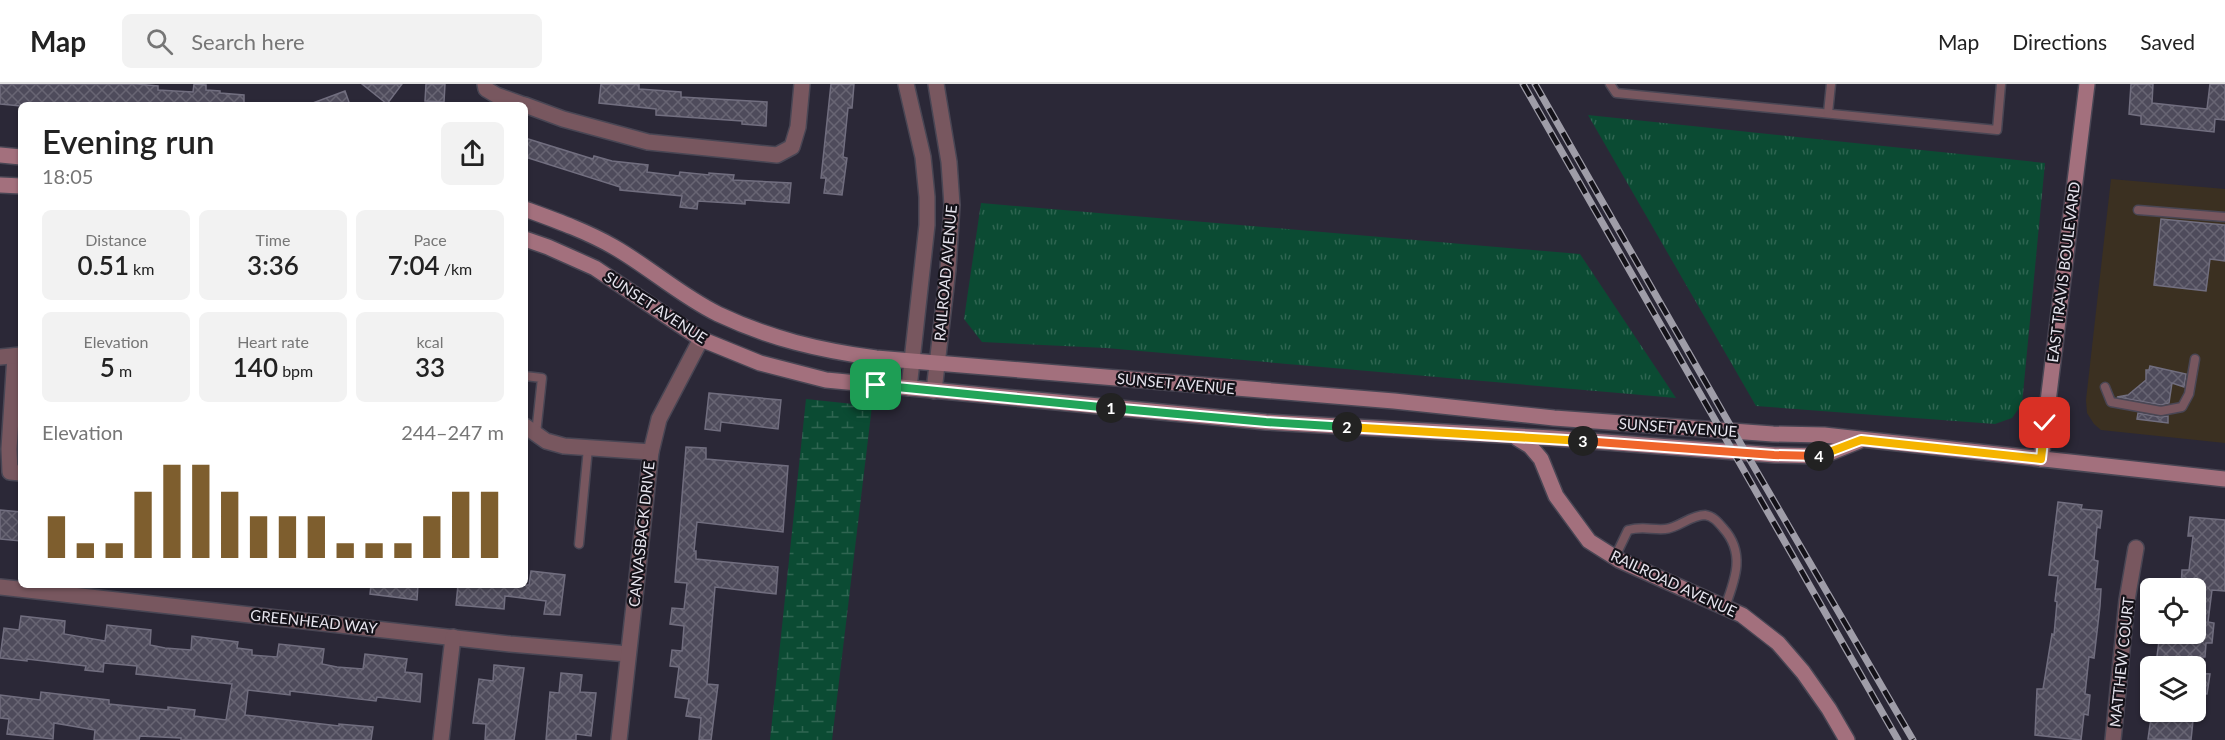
<!DOCTYPE html>
<meta charset="utf-8">
<style>
:root{--surface:#fff;--page:#f2f2f2;--text:#222;--muted:#767676;--line:#e0e0e0;--accent:#7e5e2e}
body{margin:0;font-family:Lato,sans-serif;background:var(--page);color:var(--text);height:100vh;display:flex;flex-direction:column;font-size:22px;white-space:nowrap}
*{box-sizing:border-box;margin:0}
p{font-size:20px;color:var(--muted)}
.icon{flex:none;width:33px;height:33px;fill:none;stroke:currentColor;stroke-width:2;stroke-linecap:round;stroke-linejoin:round}
.map{position:relative;flex:1;overflow:hidden}
.details{position:absolute;left:18px;top:18px;width:510px;height:486px;display:flex;flex-direction:column;background:var(--surface);border-radius:9px;box-shadow:0 2px 4px #0004}
.details>*{flex:none}
.buttons{position:absolute;left:2140px;top:494px;display:grid;gap:12px}
.buttons a{display:grid;place-items:center;width:66px;height:66px;border-radius:9px;background:var(--surface);box-shadow:0 2px 4px #0004;font-size:30px}
.pin{position:absolute;display:grid;place-items:center;width:51px;height:51px;color:#fff;margin:-26px;border-radius:12px;box-shadow:0 3px 9px #0006}
.km{position:absolute;width:30px;height:30px;margin:-15px;border-radius:50%;background:#222;color:#fff;font-size:16px;line-height:30px;text-align:center}
.round{display:grid;place-items:center;flex:none;width:63px;height:63px;border-radius:9px;background:var(--page)}
.summary{display:flex;align-items:center;justify-content:space-between;height:102px;padding:0 24px}
h1{font-size:33px;font-weight:600;line-height:45px}
.metrics{display:grid;grid-template-columns:repeat(3,1fr);gap:9px;height:102px;padding:6px 24px}
.metrics div{display:grid;align-content:center;border-radius:9px;background:var(--page);text-align:center}
.metrics b{font-size:26px;font-weight:600}
.metrics small{font-size:16px;font-weight:400}
.metrics p{font-size:16px}
.chart{height:168px;padding:12px 24px}
.chart p{display:flex;justify-content:space-between}
.chart svg{width:100%;height:108px;margin-top:6px;stroke:var(--accent);stroke-width:6}
header{display:flex;align-items:center;gap:36px;box-sizing:border-box;height:84px;padding:0 30px;background:var(--surface);border-bottom:2px solid var(--line)}
header strong{font-size:28px}
nav{display:flex;gap:33px;margin-inline-start:auto;font-size:21px}
.search{width:420px;height:54px;background:var(--page);display:flex;align-items:center;gap:15px;box-sizing:border-box;padding:0 21px;border-radius:9px;color:var(--muted);font-size:22px}
.map>svg:first-child{display:block}
.commercial{fill:#3b3021}
.grass{fill:url(#grass-tufts)}
.wetland{fill:url(#wetland-marsh)}
.building{fill:url(#building-cross-hatch);stroke:#716e7f;stroke-width:1.5}
.lines{fill:none;stroke-linecap:round;stroke-linejoin:round}
.service-casing{stroke:#494654;stroke-width:11}
.minor-casing{stroke:#494654;stroke-width:18}
.tertiary-casing{stroke:#494654;stroke-width:18}
.secondary-casing{stroke:#494654;stroke-width:18}
.service{stroke:#78575f;stroke-width:8}
.minor{stroke:#78575f;stroke-width:15}
.tertiary{stroke:#78575f;stroke-width:15}
.secondary{stroke:#a3707d;stroke-width:15}
.rail-casing{stroke:#9f9da8;stroke-width:7}
.rail{stroke:#141219;stroke-width:4.5;stroke-dasharray:14;stroke-linecap:butt}
.split-1-casing{stroke:#fff;stroke-width:12}
.split-2-casing{stroke:#fff;stroke-width:12}
.split-3-casing{stroke:#fff;stroke-width:12}
.split-4-casing{stroke:#fff;stroke-width:12}
.split-5-casing{stroke:#fff;stroke-width:12}
.split-1{stroke:#22a559;stroke-width:8}
.split-2{stroke:#22a559;stroke-width:8}
.split-3{stroke:#f5b400;stroke-width:8}
.split-4{stroke:#f0652b;stroke-width:8}
.split-5{stroke:#f5b400;stroke-width:8}
.labels{text-anchor:middle;dominant-baseline:central;stroke-width:4.5;stroke-linejoin:round;paint-order:stroke}
.street-label{font-size:15px;fill:#e6e4ee;stroke:#141219}
</style>
<header>
<strong>Map</strong>
<div class="search"><svg class="icon" aria-label="search" viewBox="0 0 24 24"><circle cx="10" cy="10" r="6"/><path d="M15 15l6 6"/></svg>Search here</div>
<nav><a>Map</a><a>Directions</a><a>Saved</a></nav>
</header>
<div class="map">
<svg width="2225" height="656" viewBox="0 0 2225 656">
<defs>
<pattern id="grass-tufts" width="24" height="20" patternUnits="userSpaceOnUse" patternTransform="scale(1.5)"><rect width="24" height="20" fill="#0b4b33"/><path d="M3 7l-1-3M5 7V3M7 7l1-3M15 17l-1-3M17 17v-4M19 17l1-3" fill="none" stroke="#2f6551"/></pattern>
<pattern id="wetland-marsh" width="20" height="14" patternUnits="userSpaceOnUse" patternTransform="scale(1.5)"><rect width="20" height="14" fill="#0b4b33"/><path d="M1 5h8M5 5V1M11 12h8M15 12V8" fill="none" stroke="#2f6551"/></pattern>
<pattern id="building-cross-hatch" width="8" height="8" patternUnits="userSpaceOnUse" patternTransform="scale(1.5)"><rect width="8" height="8" fill="#4e4b5b"/><path d="M0 0l8 8M0 8l8-8" fill="none" stroke="#686573"/></pattern>
</defs>
<rect width="100%" height="100%" fill="#2b2837"/>
<!-- commercial -->
<path class="commercial" d="M2111,95L2225,105V359L2101,346L2094,340L2087,329L2086,316Z"/>
<!-- grass -->
<g class="grass">
<path d="M1588,31L2045,79L2022,320L2012,334L1995,340L1756,322Z"/>
<path d="M981,119L1580,170L1676,314L1106,264L982,258L964,235Z"/>
</g>
<!-- wetland -->
<path class="wetland" d="M806,315L872,322L832,656H770Z"/>
<!-- building -->
<g class="building">
<path d="M0,0H137L158,2V6L193,8L194,0L206,1V6L220,7V9L244,11V21L21,22L0,20Z"/>
<path d="M362,0H402L387,20Z"/>
<path d="M426,0H445L444,18L425,17Z"/>
<path d="M601,0H639V5L681,8V13L767,18L766,42L742,40V37L656,31V25L599,19Z"/>
<path d="M831,0H854L852,24H848L843,73L847,74L842,111L824,109L826,94H821Z"/>
<path d="M2131,0H2153L2152,19L2207,25L2210,0H2225V36L2215,35L2214,48L2141,40V32L2129,30Z"/>
<path d="M345,7L350,21H310V20Z"/>
<path d="M525,54L593,75L594,72L612,77L648,81L647,88L679,92L680,88L709,91V89L734,91L733,96L791,99L789,119L745,116V120L698,117L697,125L680,123L682,112L620,106V103L525,73Z"/>
<path d="M2161,135L2225,141V177L2210,175L2206,207L2154,201Z"/>
<path d="M2150,282L2186,290L2184,303L2172,299L2169,319L2161,321L2117,313L2128,311L2146,296V286H2149Z"/>
<path d="M709,309L781,316L778,345L721,338L720,347L705,345Z"/>
<path d="M2138,329L2160,333L2168,332V339L2137,335Z"/>
<path d="M686,363L706,364V375L788,382L783,448L697,438L694,467H696V475L778,483L776,510L715,503L707,600L718,601L711,656H699L701,634L686,632L689,615L675,613L679,583L670,582L672,566L682,567L684,542L670,540L672,524L684,525L687,499L675,498Z"/>
<path d="M2058,418L2082,421L2081,425L2102,427L2100,444L2097,443L2094,476L2098,477L2095,505H2101L2100,522L2094,574L2089,573L2085,610L2090,611L2088,631L2084,630L2081,656L2035,651L2037,605H2043L2052,550L2054,551L2057,518L2055,517L2058,492L2049,491Z"/>
<path d="M0,426L21,428V457L0,455Z"/>
<path d="M2190,433L2225,436V507L2212,506L2208,538L2214,539L2212,559H2206L2205,573H2200L2199,582L2156,580L2160,549H2196V504H2181L2182,486H2189L2193,452H2188Z"/>
<path d="M531,487L565,491L560,531L544,530L546,517L505,512L504,525L456,521L458,501H529Z"/>
<path d="M371,501H418L417,516L370,510Z"/>
<path d="M21,532L65,537L64,550L105,557L107,541L151,546L150,561L165,564L191,566L192,552L238,558L237,564L252,566V571L277,573L279,560L324,565L322,580L337,583L363,585L365,570L407,575L405,588L422,590L420,618L377,613L376,617L290,607V611L248,606L245,631L339,642V640L373,643L371,656H181V654L140,652L139,656H94L95,646L54,639L53,655L7,650L9,635L0,634V611L40,616L41,608L109,616V620L168,626V623L195,626L194,632L226,636L232,600L136,590L137,582L104,579L103,588L85,586L86,582L27,575V577L0,574L4,544L19,546Z"/>
<path d="M494,581L524,584L514,656H485L486,640L473,639L479,595L493,597Z"/>
<path d="M561,589L582,591L580,608L596,609L591,652L576,650V656H546L550,608L559,609Z"/>
<path d="M2196,589L2210,590L2207,610L2196,609Z"/>
<path d="M2152,627H2194L2191,656L2148,655Z"/>
</g>
<g class="lines">
<defs>
<g id="service">
<path d="M1610,0L1616,9L1997,46L2001,0"/>
<path d="M1828,29L1831,0"/>
<path d="M2138,126L2225,133"/>
<path d="M525,292L542,294L536,350"/>
<path d="M2105,303L2111,318L2161,327L2182,323L2189,310L2195,275"/>
<path d="M579,460L588,364"/>
<path d="M1615,473L1628,446C1643,442 1651,446 1665,445C1679,444 1690,431 1705,431C1713,432 1718,438 1723,444C1746,469 1735,496 1725,523"/>
</g>
<g id="minor">
<path d="M485,0L486,5L496,11L524,21"/>
<path d="M525,21L563,35L648,58L777,71L792,63L798,43L802,0"/>
<path d="M15,272L9,365L10,388L21,389"/>
<path d="M0,273L21,271"/>
<path d="M525,342L546,357L564,362L651,368"/>
<path d="M0,503L510,560L628,570"/>
<path d="M441,656L453,553"/>
<path d="M619,656L651,368L659,335L701,255"/>
<path d="M2113,656L2127,516L2136,464"/>
</g>
<g id="tertiary">
<path d="M906,0L923,73L927,113V141L909,304"/>
<path d="M934,307L948,185L952,121L949,78L936,0"/>
</g>
<g id="secondary">
<path d="M0,71L21,73"/>
<path d="M0,101L21,102"/>
<path d="M525,125C555,136 586,147 614,163C649,183 681,212 718,230C771,255 819,266 876,274L1394,317L1554,334L1773,350L1824,351L2225,395"/>
<path d="M525,155L548,163L595,184L701,255L760,279L826,296L1266,338L1552,354L1775,371L1822,372L1859,357"/>
<path d="M1517,354L1530,362L1541,375L1556,412L1589,457L1619,476L1742,531L1778,559L1803,588L1829,625L1847,656"/>
<path d="M2041,375L2087,0"/>
</g>
</defs>
<!-- service casing -->
<use href="#service" class="service-casing"/>
<!-- minor casing -->
<use href="#minor" class="minor-casing"/>
<!-- tertiary casing -->
<use href="#tertiary" class="tertiary-casing"/>
<!-- secondary casing -->
<use href="#secondary" class="secondary-casing"/>
<!-- service -->
<use href="#service" class="service"/>
<!-- minor -->
<use href="#minor" class="minor"/>
<!-- tertiary -->
<use href="#tertiary" class="tertiary"/>
<!-- secondary -->
<use href="#secondary" class="secondary"/>
<defs>
<g id="rail">
<path d="M1523,0L1898,656"/>
<path d="M1535,0L1746,369L1913,656"/>
</g>
</defs>
<!-- rail casing -->
<use href="#rail" class="rail-casing"/>
<!-- rail -->
<use href="#rail" class="rail"/>
</g>
<g class="lines">
<defs>
<path id="split-1" d="M876,301L1111,324"/>
<path id="split-2" d="M1111,324L1266,338L1347,343"/>
<path id="split-3" d="M1347,343L1583,357"/>
<path id="split-4" d="M1583,357L1774,371L1819,372"/>
<path id="split-5" d="M1819,372L1861,356L2041,375L2045,339"/>
</defs>
<!-- split-1 casing -->
<use href="#split-1" class="split-1-casing"/>
<!-- split-2 casing -->
<use href="#split-2" class="split-2-casing"/>
<!-- split-3 casing -->
<use href="#split-3" class="split-3-casing"/>
<!-- split-4 casing -->
<use href="#split-4" class="split-4-casing"/>
<!-- split-5 casing -->
<use href="#split-5" class="split-5-casing"/>
<!-- split-1 -->
<use href="#split-1" class="split-1"/>
<!-- split-2 -->
<use href="#split-2" class="split-2"/>
<!-- split-3 -->
<use href="#split-3" class="split-3"/>
<!-- split-4 -->
<use href="#split-4" class="split-4"/>
<!-- split-5 -->
<use href="#split-5" class="split-5"/>
</g>
<g class="labels">
<!-- street labels -->
<g class="street-label">
<text transform="translate(2063 188) rotate(-83)">EAST TRAVIS BOULEVARD</text>
<text transform="translate(945 189) rotate(-85)">RAILROAD AVENUE</text>
<text transform="translate(656 223) rotate(33)">SUNSET AVENUE</text>
<text transform="translate(1176 299) rotate(5)">SUNSET AVENUE</text>
<text transform="translate(1678 343) rotate(4)">SUNSET AVENUE</text>
<text transform="translate(641 450) rotate(-84)">CANVASBACK DRIVE</text>
<text transform="translate(1674 499) rotate(25)">RAILROAD AVENUE</text>
<text transform="translate(314 537) rotate(6)">GREENHEAD WAY</text>
<text transform="translate(2121 578) rotate(-84)">MATTHEW COURT</text>
</g>
</g>
</svg>
<div class="buttons">
<a><svg class="icon" aria-label="locate" viewBox="0 0 24 24"><circle cx="12" cy="12" r="6"/><path d="M12 2v4M12 18v4M2 12h4M18 12h4"/></svg></a>
<a><svg class="icon" aria-label="layers" viewBox="0 0 24 24"><path d="M12 4l9 5-9 5-9-5zM3 14l9 5 9-5"/></svg></a>
</div>
<div class="pin" style="left:876px;top:301px;background:#1e9e55"><svg class="icon" aria-label="arrive" viewBox="0 0 24 24"><path d="M6 21V4h12l-3 4 3 4H6"/></svg></div>
<div class="pin" style="left:2045px;top:339px;background:#d93025"><svg class="icon" aria-label="check" viewBox="0 0 24 24"><path d="M5 12l5 5 9-10"/></svg></div>
<b class="km" style="left:1111px;top:324px">1</b>
<b class="km" style="left:1347px;top:343px">2</b>
<b class="km" style="left:1583px;top:357px">3</b>
<b class="km" style="left:1819px;top:372px">4</b>
<section class="details">
<div class="summary"><div><h1>Evening run</h1><p>18:05</p></div><a class="round"><svg class="icon" aria-label="share" viewBox="0 0 24 24"><path d="M12 15V3M7 8l5-5 5 5M5 13v7h14v-7"/></svg></a></div>
<div class="metrics">
<div><p>Distance</p><b>0.51<small> km</small></b></div>
<div><p>Time</p><b>3:36</b></div>
<div><p>Pace</p><b>7:04<small> /km</small></b></div>
</div>
<div class="metrics">
<div><p>Elevation</p><b>5<small> m</small></b></div>
<div><p>Heart rate</p><b>140<small> bpm</small></b></div>
<div><p>kcal</p><b>33</b></div>
</div>
<div class="chart"><p><span>Elevation</span>244–247 m</p>
<svg viewBox="0 0 160 44" preserveAspectRatio="none"><path d="M5 44V27M15 44V38M25 44V38M35 44V17M45 44V6M55 44V6M65 44V17M75 44V27M85 44V27M95 44V27M105 44V38M115 44V38M125 44V38M135 44V27M145 44V17M155 44V17"/></svg>
</div>
</section>
</div>
